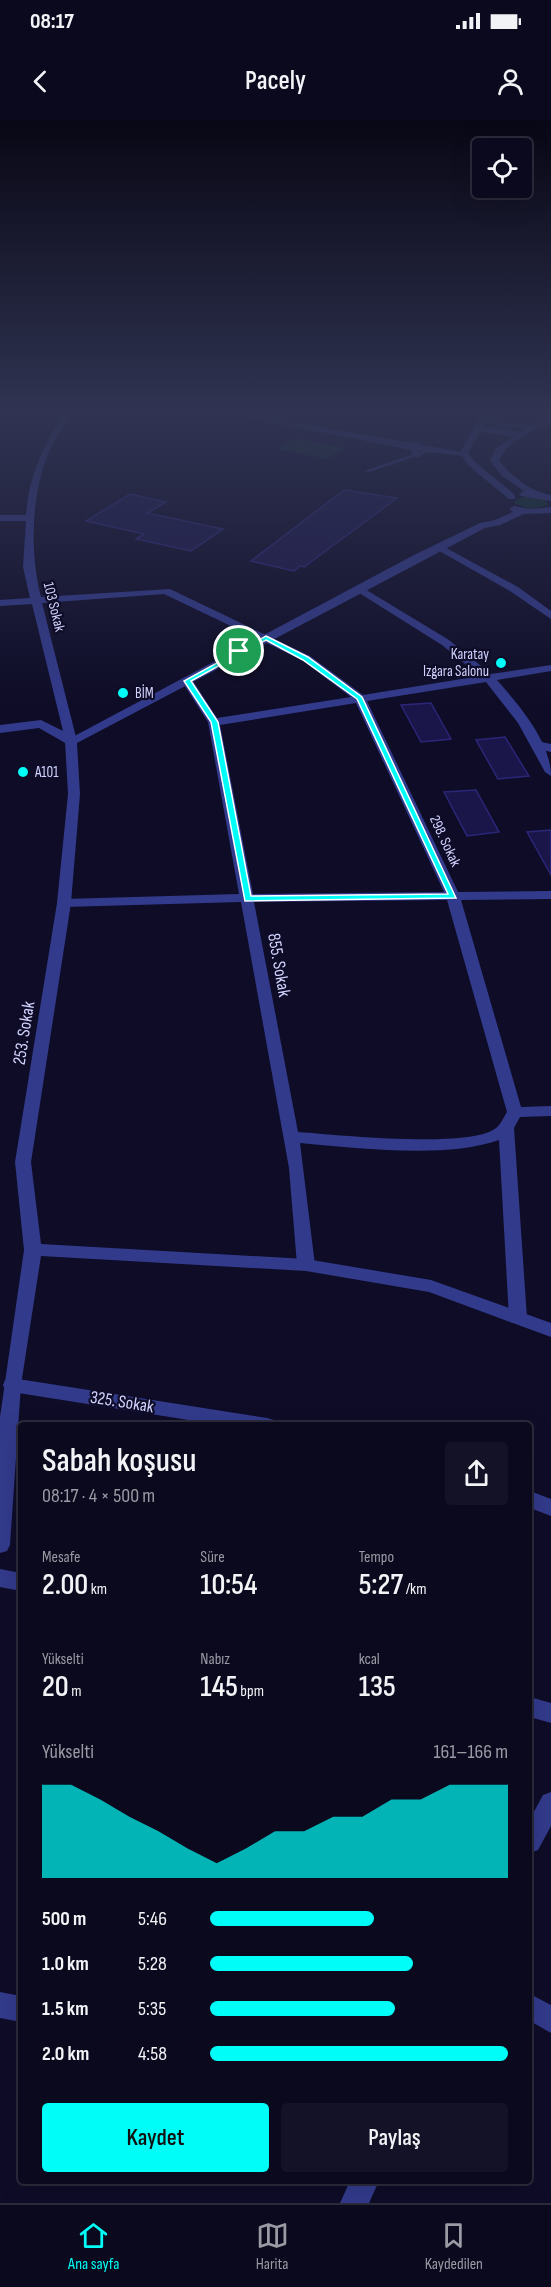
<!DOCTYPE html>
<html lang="tr">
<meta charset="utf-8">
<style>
:root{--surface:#0a091d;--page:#131226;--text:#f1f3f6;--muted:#999aa4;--line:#2a2a3b;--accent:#00fdf7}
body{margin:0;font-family:"Sofia Sans Condensed",sans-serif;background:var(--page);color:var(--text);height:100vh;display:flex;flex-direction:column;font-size:22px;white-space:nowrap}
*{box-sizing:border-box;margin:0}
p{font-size:20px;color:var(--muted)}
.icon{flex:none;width:33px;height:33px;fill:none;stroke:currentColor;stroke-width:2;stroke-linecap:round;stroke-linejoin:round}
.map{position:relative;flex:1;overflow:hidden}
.sheet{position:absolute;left:18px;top:1302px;width:514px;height:762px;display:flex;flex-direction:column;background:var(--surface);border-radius:6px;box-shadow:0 6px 24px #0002,0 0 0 2px var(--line)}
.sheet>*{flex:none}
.fabs{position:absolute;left:472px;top:18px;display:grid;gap:12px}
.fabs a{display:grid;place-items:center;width:60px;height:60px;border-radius:6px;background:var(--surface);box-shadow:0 6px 24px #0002,0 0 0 2px var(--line);font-size:30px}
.pin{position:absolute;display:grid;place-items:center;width:51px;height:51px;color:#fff;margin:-26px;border:3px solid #fff;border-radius:50%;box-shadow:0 2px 6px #0007}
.round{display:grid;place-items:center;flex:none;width:63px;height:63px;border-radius:6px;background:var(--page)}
.overview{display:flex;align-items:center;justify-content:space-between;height:102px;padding:0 24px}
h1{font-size:33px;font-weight:600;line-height:45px}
.metrics{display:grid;grid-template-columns:repeat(3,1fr);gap:9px;height:102px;padding:6px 24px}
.metrics div{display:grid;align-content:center}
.metrics b{font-size:30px;font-weight:600}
.metrics small{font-size:16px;font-weight:400}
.metrics p{font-size:16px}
.chart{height:168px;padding:12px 24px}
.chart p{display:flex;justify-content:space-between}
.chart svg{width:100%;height:108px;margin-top:6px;fill:var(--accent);opacity:.7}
.button{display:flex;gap:12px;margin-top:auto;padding:12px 24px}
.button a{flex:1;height:69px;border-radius:6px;background:var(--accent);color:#111;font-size:24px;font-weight:600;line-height:69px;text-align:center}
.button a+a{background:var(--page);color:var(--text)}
ul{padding:0 24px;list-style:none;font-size:20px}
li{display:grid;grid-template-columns:96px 72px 1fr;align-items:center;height:45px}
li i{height:15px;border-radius:8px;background:var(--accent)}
.status{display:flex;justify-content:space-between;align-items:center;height:42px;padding:0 30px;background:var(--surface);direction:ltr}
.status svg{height:16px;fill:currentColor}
header{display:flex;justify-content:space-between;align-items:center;height:78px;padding:0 24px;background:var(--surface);font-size:27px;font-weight:600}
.menu{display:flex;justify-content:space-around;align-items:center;height:84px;border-top:2px solid var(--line);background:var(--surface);font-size:16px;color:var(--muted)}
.menu a{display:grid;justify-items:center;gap:3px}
.menu .active{color:var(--accent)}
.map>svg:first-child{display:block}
.green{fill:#0f312c}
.building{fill:#1a164a;stroke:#2c2678;stroke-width:1.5}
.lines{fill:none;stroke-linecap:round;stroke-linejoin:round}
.service{fill:#323a8b;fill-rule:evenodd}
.pedestrian{fill:#323a8b;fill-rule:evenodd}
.minor{fill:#323a8b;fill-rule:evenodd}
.tertiary{fill:#323a8b;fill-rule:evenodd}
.route{fill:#00fdf7;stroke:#fff;stroke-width:1.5;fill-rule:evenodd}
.poi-dot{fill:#00fdf7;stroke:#0e0c27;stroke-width:2}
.labels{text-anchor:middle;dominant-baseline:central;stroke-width:4.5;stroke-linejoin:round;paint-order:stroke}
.far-street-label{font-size:15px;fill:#d2d3ff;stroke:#0e0c27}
.far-poi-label{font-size:15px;fill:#d2d3ff;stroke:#0e0c27;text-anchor:start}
.street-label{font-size:18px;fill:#d2d3ff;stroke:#0e0c27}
</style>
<div class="status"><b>08:17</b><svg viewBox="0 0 49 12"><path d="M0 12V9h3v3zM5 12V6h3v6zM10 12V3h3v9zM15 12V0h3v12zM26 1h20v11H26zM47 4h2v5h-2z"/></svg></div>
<header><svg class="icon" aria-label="back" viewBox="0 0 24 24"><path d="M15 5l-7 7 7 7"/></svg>Pacely<svg class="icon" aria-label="person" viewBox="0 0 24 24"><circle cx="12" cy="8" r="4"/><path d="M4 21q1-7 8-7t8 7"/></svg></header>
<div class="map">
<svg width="551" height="2083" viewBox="0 0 551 2083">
<rect width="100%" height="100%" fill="#0e0c27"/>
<!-- green -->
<g class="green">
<path d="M296,318L344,328L327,339L278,329Z"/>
<path d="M527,376L544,379L549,385L530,389L514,383L517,379Z"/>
</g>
<!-- building -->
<g class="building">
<path d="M344,370L397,378L304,447L300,446L294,451L251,441Z"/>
<path d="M130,374L166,382L147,393L223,409L191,431L136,419L144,414L86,401Z"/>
<path d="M431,583L451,619L421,622L401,585Z"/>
<path d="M505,617L529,656L498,659L476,620Z"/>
<path d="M476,670L499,712L467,716L444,672Z"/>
<path d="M551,710V755L527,712Z"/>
</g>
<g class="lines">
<!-- service -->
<path class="service" d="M429,329L434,330L369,352L364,351Z"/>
<!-- pedestrian -->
<g class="pedestrian">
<path d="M477,306L523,312L527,315L523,318L474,311L473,309Z"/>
<path d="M415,321L422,323L417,328L421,337H415L408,327Z"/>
<path d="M537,621L551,624V632L533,628L531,625Z"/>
</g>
<!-- minor -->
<g class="minor">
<path d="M63,294H71C63,308 52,323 46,339C31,381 30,434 41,477L170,469L310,536L363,575L480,556L442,525L356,471V467L360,466L449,520L491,554L551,545V551L497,560C519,585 551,622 551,656L545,652L518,603L486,562L367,581L458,772L551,771V779L461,780L521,987L551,986V996L520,997L514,1008L527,1198L524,1203H512L509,1198L499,1020C446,1039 357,1028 300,1023L315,1145L312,1149H300L297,1145L289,1048L241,782L64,787L57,783L64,779L239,774L208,602L181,560L183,558H191L217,598L351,577L302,540L164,474L42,483L77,621L67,624L39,608L0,613V605L41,600L63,611L32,484L0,486V480L30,478L23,447L26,401H0V395H26C29,355 43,328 63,294ZM356,583L444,772L253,774L220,605ZM447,780L507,992C503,998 500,1007 493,1010C462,1028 338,1015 298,1012L254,782Z"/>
<path d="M229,294H245L468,333L464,336L412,330Z"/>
<path d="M439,424L518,467L551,491V499L510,471L436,429V425Z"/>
<path d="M12,1258L267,1298L274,1300L277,1305H220L12,1272L5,1270L3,1265L5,1260Z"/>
<path d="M530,1371L551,1379V1396L530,1388Z"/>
<path d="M0,1449L21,1453V1471L0,1467Z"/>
<path d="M530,1577L551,1583V1603L530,1597Z"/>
<path d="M0,1872L21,1876V1902L0,1898Z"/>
<path d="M530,1874L551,1885V1913L530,1901Z"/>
</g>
<!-- tertiary -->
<g class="tertiary">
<path d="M478,294C487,293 492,298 501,301C517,306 535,302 551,298V304C533,308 507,323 499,340C511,356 531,372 551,375V381L521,376L519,374L524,371L502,356L490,340L496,328L526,308L506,307L486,301L468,333L474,341L515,375V379H509L468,345L460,333L480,296Z"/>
<path d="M514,386L530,389L551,387V393L524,394L500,405L485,408L77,623L80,674L71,783L31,1042L41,1124L306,1139L431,1160L551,1203V1217L429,1172L306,1151L41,1136L21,1265L10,1425L7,1431L0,1433V1297L24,1130L15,1042L57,783L68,674L65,621L414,435L480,403L495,400L513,392L509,389Z"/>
<path d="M551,1672V1706L538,1730L530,1733V1699L543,1675Z"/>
<path d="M350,2061H379L369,2083H340Z"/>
</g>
</g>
<!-- sky -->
<linearGradient id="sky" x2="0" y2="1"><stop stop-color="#080715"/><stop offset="0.5" stop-color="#303452"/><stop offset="1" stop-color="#303452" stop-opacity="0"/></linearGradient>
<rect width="551" height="585" fill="url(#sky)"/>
<!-- route -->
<path class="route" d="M266,516L308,537L362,577L456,778L245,781L211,602L184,561ZM266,520L303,540L357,579L448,774L251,776L218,602L191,561Z"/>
<!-- markers -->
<g class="poi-dot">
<circle cx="501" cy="543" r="6"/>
<circle cx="123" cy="573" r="6"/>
<circle cx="23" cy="652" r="6"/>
</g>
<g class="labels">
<!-- far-street labels -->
<g class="far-street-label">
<text transform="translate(54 487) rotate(76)">103 Sokak</text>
<text transform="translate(445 721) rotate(65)">298. Sokak</text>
</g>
<!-- far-poi labels -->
<g class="far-poi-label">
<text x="489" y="534" text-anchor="end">Karatay<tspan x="489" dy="17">Izgara Salonu</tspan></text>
<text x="135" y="573">BİM</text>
<text x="35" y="652">A101</text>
</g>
<!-- street labels -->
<g class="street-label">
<text transform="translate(279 845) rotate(80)">855. Sokak</text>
<text transform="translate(24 913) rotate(-81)">253. Sokak</text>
<text transform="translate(122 1282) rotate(9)">325. Sokak</text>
</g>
</g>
</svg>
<div class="fabs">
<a><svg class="icon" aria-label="locate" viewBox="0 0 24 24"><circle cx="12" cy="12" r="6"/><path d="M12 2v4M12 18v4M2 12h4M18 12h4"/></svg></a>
</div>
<div class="pin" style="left:239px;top:531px;background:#1e9e55"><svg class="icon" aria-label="arrive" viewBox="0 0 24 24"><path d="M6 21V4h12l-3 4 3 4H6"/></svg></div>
<section class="sheet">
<div class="overview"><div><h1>Sabah koşusu</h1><p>08:17 · 4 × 500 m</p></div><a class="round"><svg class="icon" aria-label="share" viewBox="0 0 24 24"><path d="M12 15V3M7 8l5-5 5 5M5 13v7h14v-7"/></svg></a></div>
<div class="metrics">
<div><p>Mesafe</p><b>2.00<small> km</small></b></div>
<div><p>Süre</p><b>10:54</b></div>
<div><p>Tempo</p><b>5:27<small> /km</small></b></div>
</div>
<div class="metrics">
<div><p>Yükselti</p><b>20<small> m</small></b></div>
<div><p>Nabız</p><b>145<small> bpm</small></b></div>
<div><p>kcal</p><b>135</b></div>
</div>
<div class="chart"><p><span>Yükselti</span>161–166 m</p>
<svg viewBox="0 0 160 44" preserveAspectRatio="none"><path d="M0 44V6L10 6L20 12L30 19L40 25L50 32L60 38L70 32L80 25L90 25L100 19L110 19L120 12L130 12L140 6L150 6L160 6V44z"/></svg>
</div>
<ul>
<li><b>500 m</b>5:46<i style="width:55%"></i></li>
<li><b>1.0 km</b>5:28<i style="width:68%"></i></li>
<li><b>1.5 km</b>5:35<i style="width:62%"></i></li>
<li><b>2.0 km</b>4:58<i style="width:100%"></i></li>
</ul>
<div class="button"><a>Kaydet</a><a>Paylaş</a></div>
</section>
</div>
<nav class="menu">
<a class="active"><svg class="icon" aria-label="home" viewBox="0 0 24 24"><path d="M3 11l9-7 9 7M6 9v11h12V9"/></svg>Ana sayfa</a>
<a><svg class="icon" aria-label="map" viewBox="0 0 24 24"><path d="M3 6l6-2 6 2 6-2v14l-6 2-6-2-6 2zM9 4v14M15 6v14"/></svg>Harita</a>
<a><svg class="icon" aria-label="saved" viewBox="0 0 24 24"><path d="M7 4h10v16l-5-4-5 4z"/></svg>Kaydedilen</a>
</nav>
